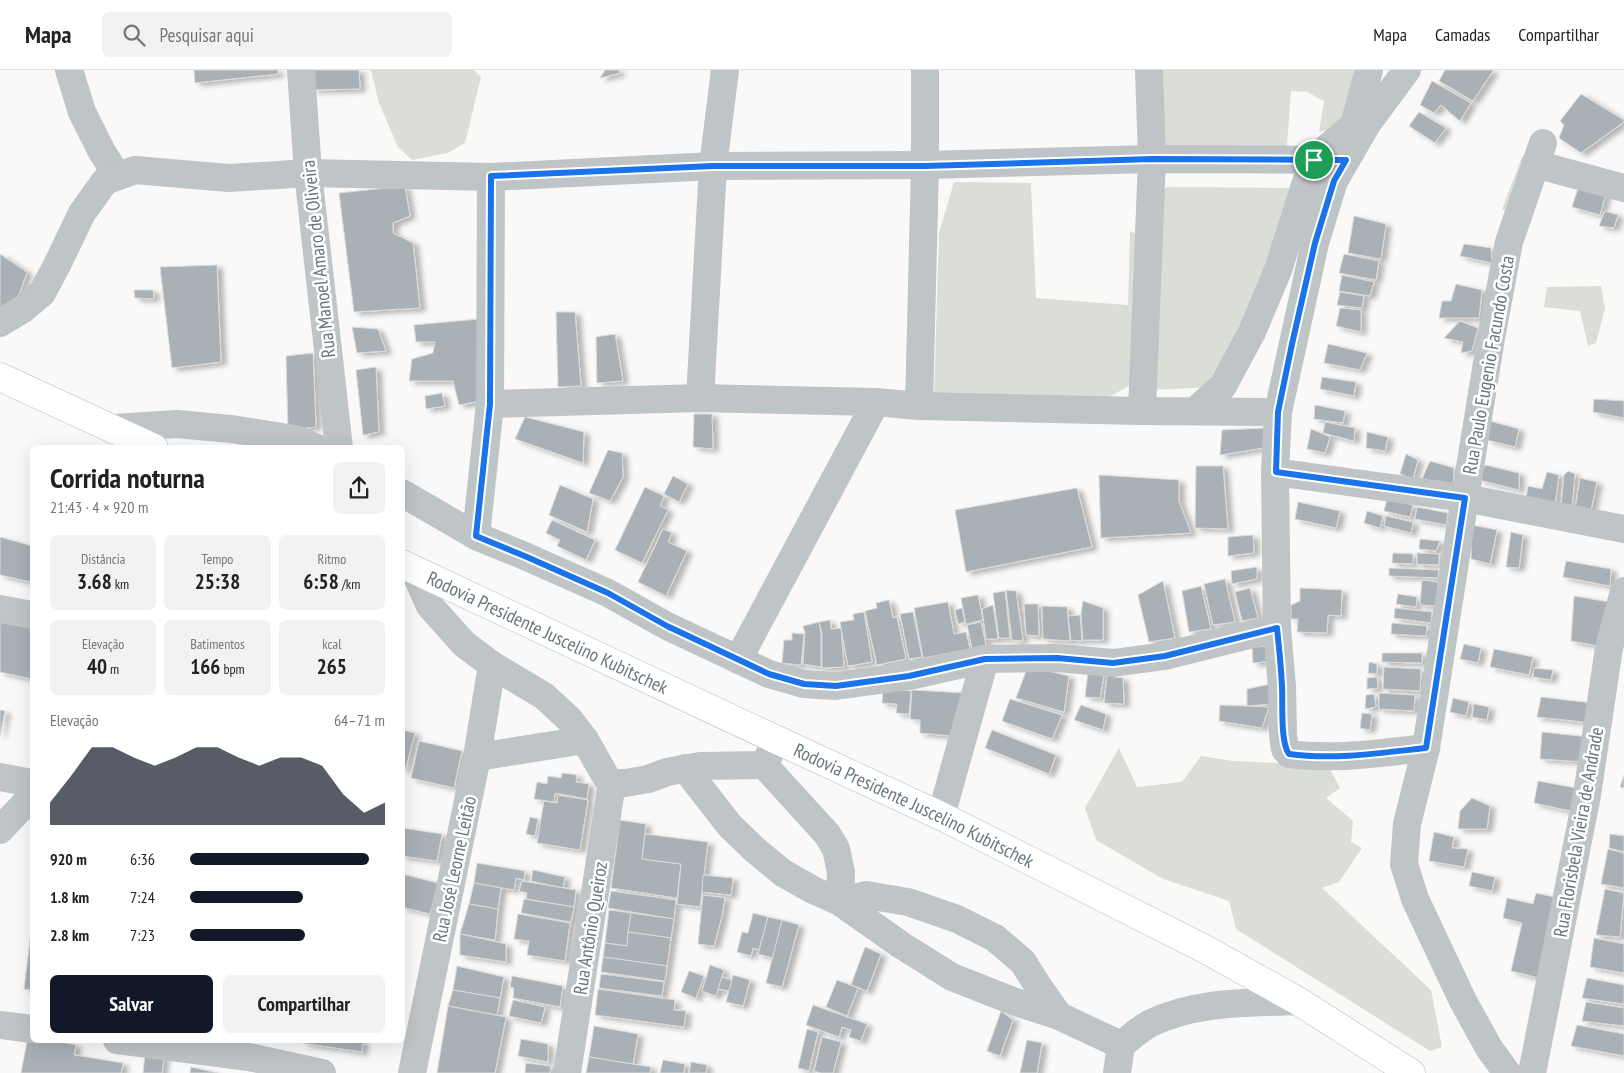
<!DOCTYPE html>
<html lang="pt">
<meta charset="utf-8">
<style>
:root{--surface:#fff;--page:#f2f2f2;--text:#222;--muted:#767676;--line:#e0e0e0;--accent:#111827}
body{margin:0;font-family:"PT Sans Narrow",sans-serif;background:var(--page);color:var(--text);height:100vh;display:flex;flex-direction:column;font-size:19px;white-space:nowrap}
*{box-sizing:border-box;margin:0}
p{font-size:16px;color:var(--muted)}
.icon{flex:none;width:28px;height:28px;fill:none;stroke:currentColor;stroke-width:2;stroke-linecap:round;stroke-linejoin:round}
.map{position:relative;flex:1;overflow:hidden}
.side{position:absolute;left:30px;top:375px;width:375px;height:598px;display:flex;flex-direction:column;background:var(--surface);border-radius:8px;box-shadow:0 5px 20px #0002}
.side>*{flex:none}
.pin{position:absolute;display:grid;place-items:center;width:42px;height:42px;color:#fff;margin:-21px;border:2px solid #fff;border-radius:50%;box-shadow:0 1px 5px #0007}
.round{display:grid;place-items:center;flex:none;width:52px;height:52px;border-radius:8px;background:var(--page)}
.head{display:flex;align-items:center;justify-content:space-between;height:85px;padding:0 20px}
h1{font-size:28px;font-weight:800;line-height:38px}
.figures{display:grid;grid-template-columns:repeat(3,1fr);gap:8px;height:85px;padding:5px 20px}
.figures div{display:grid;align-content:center;border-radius:8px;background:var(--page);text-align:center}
.figures b{font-size:21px;font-weight:800}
.figures small{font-size:14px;font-weight:400}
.figures p{font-size:14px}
.chart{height:140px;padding:10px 20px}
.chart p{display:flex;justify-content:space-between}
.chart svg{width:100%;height:90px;margin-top:5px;fill:var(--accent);opacity:.7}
.cta{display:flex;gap:10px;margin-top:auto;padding:10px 20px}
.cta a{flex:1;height:58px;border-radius:8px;background:var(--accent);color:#fff;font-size:20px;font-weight:800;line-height:58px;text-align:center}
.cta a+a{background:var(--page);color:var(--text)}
ul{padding:0 20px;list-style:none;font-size:16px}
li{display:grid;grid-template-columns:80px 60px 1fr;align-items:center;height:38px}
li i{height:12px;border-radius:6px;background:var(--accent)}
header{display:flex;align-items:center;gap:30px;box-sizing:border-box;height:70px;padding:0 25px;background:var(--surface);border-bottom:1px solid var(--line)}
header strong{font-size:24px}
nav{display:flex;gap:28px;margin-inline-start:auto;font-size:18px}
.search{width:350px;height:45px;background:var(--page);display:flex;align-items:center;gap:12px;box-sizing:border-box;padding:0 18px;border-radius:8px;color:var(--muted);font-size:19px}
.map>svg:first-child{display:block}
.green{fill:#daded7}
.building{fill:#a9b0b6;stroke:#dbdbda;filter:url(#shadow)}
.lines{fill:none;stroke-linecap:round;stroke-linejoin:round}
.highway-casing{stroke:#b5b9bc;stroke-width:29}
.minor{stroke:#bfc4c7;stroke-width:28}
.highway{stroke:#fff;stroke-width:28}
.route-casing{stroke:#fff;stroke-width:10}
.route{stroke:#1a73e8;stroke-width:6}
.labels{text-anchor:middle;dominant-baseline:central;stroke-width:5;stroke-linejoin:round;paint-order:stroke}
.street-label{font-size:19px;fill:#67767f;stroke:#fff}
</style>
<header>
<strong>Mapa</strong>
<div class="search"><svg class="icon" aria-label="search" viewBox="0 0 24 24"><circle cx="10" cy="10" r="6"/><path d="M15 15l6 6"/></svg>Pesquisar aqui</div>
<nav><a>Mapa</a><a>Camadas</a><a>Compartilhar</a></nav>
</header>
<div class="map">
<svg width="1624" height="1003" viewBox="0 0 1624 1003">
<defs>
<filter id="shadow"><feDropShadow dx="5.5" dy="3" stdDeviation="2.5" flood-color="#0004"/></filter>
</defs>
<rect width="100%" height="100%" fill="#faf9f8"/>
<!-- green -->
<g class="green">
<path d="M371,0H474L481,7L465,73L448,83L412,90L398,77L379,33Z"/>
<path d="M1157,0H1363L1338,57L1319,62L1324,31L1307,22L1291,21L1286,87L1158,85Z"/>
<path d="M1532,82L1510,143L1502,139L1522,87Z"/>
<path d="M954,112L1031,113L1036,228L1128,235L1130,161L1139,165V311L1089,337L934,327L939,163Z"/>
<path d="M1167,117L1291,118L1261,234L1212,317L1153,320L1154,126Z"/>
<path d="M1601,216L1605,238L1596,273L1588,276L1580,241L1544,237L1547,217Z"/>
<path d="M1119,678L1137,717L1182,712L1201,686L1233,691L1328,695L1340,718L1326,728L1353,751L1351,772L1362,778L1339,812L1322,818L1431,920L1442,977L1430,981L1236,859L1229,831L1163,809L1096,770L1085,738Z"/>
</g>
<!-- building -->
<g class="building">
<path d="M194,0H278V4L195,13Z"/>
<path d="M313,0H359L360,19L313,20Z"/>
<path d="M605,0H619L620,3L600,8Z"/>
<path d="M1445,0H1493V1L1473,31L1439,11Z"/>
<path d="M1432,11L1471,33L1460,51L1441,35L1434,43L1420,35Z"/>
<path d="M1581,24L1624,50V52L1581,83L1559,68L1564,55L1560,51Z"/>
<path d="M1419,42L1446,58L1435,73L1409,56Z"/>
<path d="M1579,115L1606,123L1600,145L1572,137Z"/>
<path d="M405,116L410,146L393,153V163L413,173L420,238L354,242L339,123Z"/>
<path d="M1605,141L1618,145L1614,158L1599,156Z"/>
<path d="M1354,146L1386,154L1381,189L1348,183Z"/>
<path d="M1464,174L1491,178L1492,193L1460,186Z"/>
<path d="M0,184L27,202L12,245L0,238Z"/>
<path d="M1344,184L1379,191L1376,210L1339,203Z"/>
<path d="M217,195L221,292L172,298L160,197Z"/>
<path d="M1342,205L1374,212L1370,226L1339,221Z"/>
<path d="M1456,214L1482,220L1479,248H1439L1442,231H1451Z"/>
<path d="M134,220H153L154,229L135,228Z"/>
<path d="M1340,222L1364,226L1362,238L1337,235Z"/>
<path d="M1340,238L1361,240V262L1336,256Z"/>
<path d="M556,242H575L581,316L558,317Z"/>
<path d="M479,249L480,331L459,335L453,311H409L412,289L433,283L435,272H416L414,255Z"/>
<path d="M1460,251L1478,258L1472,281L1461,283L1463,272L1444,268Z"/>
<path d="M352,257L378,259L386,281L357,283Z"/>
<path d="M615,264L623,311L597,313L596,267Z"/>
<path d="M1328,274L1367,283L1360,300L1324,293Z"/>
<path d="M313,283L316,357L288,360L286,286Z"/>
<path d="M376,297L379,362L363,365L356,300Z"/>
<path d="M1322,307L1356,312L1354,326L1320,319Z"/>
<path d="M442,323L445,336L426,339L425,326Z"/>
<path d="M1594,329L1624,331V348L1593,342Z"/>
<path d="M1315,335L1345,341L1343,353L1314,349Z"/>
<path d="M694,344H712L713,379L693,377Z"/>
<path d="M525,347L584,362L583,393L515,369Z"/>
<path d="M1490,351L1519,359L1515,377L1487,370Z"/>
<path d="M1325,352L1355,358L1354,371L1323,363Z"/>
<path d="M1267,358L1270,377L1220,385L1222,360Z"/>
<path d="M1311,359L1330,367L1325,383L1307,379Z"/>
<path d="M1367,362L1388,367L1385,381L1366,378Z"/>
<path d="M608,380L622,383L623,407L610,431L589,423Z"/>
<path d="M1406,384L1418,390L1413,409L1400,404Z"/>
<path d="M1430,391L1454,398L1453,421L1421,411Z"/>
<path d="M1485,395L1519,403V420L1479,410Z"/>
<path d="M1196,396H1223L1228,459L1195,458Z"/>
<path d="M1568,401L1575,404L1572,438L1561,436L1564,405Z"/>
<path d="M1547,402L1559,405L1555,435L1526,428L1528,416L1542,419Z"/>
<path d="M1099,405L1179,410V431L1191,463L1101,468Z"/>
<path d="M673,406L688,414L679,432L664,424Z"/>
<path d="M1580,408L1597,412L1591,440L1575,439Z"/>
<path d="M560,415L593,429L587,462L549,445Z"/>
<path d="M645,417L664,426L660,436L668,440L642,493L615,480Z"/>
<path d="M1077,418L1092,477L966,502L955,440Z"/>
<path d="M1387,429L1413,435L1410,447L1384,441Z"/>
<path d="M1298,432L1340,441L1336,458L1295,449Z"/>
<path d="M1417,437L1448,443L1446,455L1415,449Z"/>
<path d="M1367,441L1383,446L1380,458L1364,453Z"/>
<path d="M1386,446L1413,452L1411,463L1384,456Z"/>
<path d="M552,450L595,470L586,490L557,476L560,470L546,463Z"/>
<path d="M1472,455L1497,460L1490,494L1471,489Z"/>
<path d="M663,459L672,463L668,472L687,481L666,526L638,512Z"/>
<path d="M1511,462L1523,465L1519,498L1506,497Z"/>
<path d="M1253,465L1254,483L1228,486V467Z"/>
<path d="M0,467L32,476V503L31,512L0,505Z"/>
<path d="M1420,469L1440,471L1436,481L1419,479Z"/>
<path d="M1393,483L1413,484V494L1392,493Z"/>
<path d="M1417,483L1439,484V495L1417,494Z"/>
<path d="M1566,491L1611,499L1610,516L1563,507Z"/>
<path d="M1257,497V509L1232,514L1231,501Z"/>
<path d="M1389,498L1439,500L1438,508L1389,506Z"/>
<path d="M1225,509L1235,552L1213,555L1204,514Z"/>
<path d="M1422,510L1438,512L1436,536L1420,535Z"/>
<path d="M1163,511L1175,568L1149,572L1138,525Z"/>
<path d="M1201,516L1211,559L1189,562L1182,521Z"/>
<path d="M1250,518L1258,548L1242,551L1235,522Z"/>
<path d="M1300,518L1342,520L1341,546L1328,545L1327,563L1297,562L1298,549H1291V535L1300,531Z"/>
<path d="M1006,520L1016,521L1023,571L1012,570Z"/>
<path d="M1005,521L1010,568H999L993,523Z"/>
<path d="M1398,524L1417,527L1416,537L1396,534Z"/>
<path d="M978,525L983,550L966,554L961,528Z"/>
<path d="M1574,526L1615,533L1598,576L1571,571Z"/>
<path d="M889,530L893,548L897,547L906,589L877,595L865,541L877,538L876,533Z"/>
<path d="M1083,531L1103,538V570H1083L1081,543Z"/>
<path d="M948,532L954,564L966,562L970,579L923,588L914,538Z"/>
<path d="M1024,534H1038L1039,566L1026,565Z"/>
<path d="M993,535L998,569H986L982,539Z"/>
<path d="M1042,536L1067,537L1070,571L1043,569Z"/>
<path d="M962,538L965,552L958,554L955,540Z"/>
<path d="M1395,538L1432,542L1431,553L1394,548Z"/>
<path d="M864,542L872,592L848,596L840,552L854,550L853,544Z"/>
<path d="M913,542L922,587L909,589L900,544Z"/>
<path d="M1080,545L1082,571L1071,570L1068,546Z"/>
<path d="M0,548L32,555V609L0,602Z"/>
<path d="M830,550L831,559L841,558L844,597L822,598V563L819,552Z"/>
<path d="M819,552L821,563V597L803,594L805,563L803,556Z"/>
<path d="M981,552L986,575L972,578L967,555Z"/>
<path d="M1392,553L1427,556L1426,566L1391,564Z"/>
<path d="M792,563L804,564L801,595L782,593L784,570H792Z"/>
<path d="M1464,574L1481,578L1478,593L1460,589Z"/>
<path d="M1273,576L1275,591L1253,593L1252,577Z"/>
<path d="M1494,579L1533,587L1529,605L1490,597Z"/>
<path d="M1382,583H1422V593L1382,592Z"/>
<path d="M1369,592L1377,594V604L1368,603Z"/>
<path d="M1089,594L1105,600L1100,628L1085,627Z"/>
<path d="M1028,596L1069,606L1064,642L1016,628Z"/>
<path d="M1384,597L1421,599L1420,621L1383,619Z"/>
<path d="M1534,598L1553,600L1551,610L1533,607Z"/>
<path d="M1107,606L1123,608L1124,634L1104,633Z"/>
<path d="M1377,607L1378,618L1367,619V608Z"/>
<path d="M1271,614L1272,634L1247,636V619Z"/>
<path d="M883,619L911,621L909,644L896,643L897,634L882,633Z"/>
<path d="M912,620L965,623L962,667L920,663V650L910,649Z"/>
<path d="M1379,623L1415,625L1414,641L1379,639Z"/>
<path d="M1374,624L1376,637L1365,639L1366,625Z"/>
<path d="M1541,627L1592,633V653L1537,647Z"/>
<path d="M1453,628L1469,632L1466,646L1450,642Z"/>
<path d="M1010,629L1062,645L1052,669L1002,651Z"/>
<path d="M1474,634L1489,637L1487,650L1472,647Z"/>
<path d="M1081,635L1106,644L1103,660L1074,650Z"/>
<path d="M1220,635L1269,637L1262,658L1219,651Z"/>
<path d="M0,640L5,641L0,666Z"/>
<path d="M1362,643L1372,644L1370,660L1360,658Z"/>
<path d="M402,660L415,663L405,701L402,700Z"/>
<path d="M992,660L1056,685L1049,704L985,678Z"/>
<path d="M1542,662L1588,667L1584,692L1540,689Z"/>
<path d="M419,671L462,681L454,718L411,708Z"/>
<path d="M562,703L577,705L576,712L589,714L587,729L555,723L554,732L534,729L537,712L547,714L548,706L561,708Z"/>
<path d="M1624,705V718L1620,717Z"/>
<path d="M1538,711L1576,718L1575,742L1534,733Z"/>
<path d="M558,725L588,730L580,780L537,773L544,731L557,733Z"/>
<path d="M1472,728L1490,736L1487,759H1458L1460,741Z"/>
<path d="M530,747L538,749L535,766L526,764Z"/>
<path d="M620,750L646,754L642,789L681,794L677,828L611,818Z"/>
<path d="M402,758L442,764L437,791L402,786Z"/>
<path d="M1434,762L1454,767L1452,778L1468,779L1464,797L1429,791Z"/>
<path d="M645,764L708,772L700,837L677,834L681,794L642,789Z"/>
<path d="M1610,764L1624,766V782L1609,778Z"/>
<path d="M1608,779L1624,783V818L1601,814Z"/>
<path d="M477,793L525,801L524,810L516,808L514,820L474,813Z"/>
<path d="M533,800L565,807L563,818L531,811Z"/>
<path d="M1472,802L1495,807L1492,821L1469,816Z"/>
<path d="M402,804L438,813L430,844L402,837Z"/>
<path d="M703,805L733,808L731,825L702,822Z"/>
<path d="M522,811L576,820L574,837L526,829L527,823L519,821Z"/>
<path d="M474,813L501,818L498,839L469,834Z"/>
<path d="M1605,819L1624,823L1620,867L1596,865Z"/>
<path d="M611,821L676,830L674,849L608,838Z"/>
<path d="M1536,823L1554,827L1543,909L1511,901L1522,853L1503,848L1507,828L1533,834Z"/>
<path d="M703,825L725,828L722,846L714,876L698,874Z"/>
<path d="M524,829L574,837L571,852L521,843Z"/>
<path d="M469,834L498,839L495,870L460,864Z"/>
<path d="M609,840L631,843L627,876L605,873Z"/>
<path d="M631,843L674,849L671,868L628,862Z"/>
<path d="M753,843L768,847L759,880L753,878L751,886L737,882L742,862L748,863Z"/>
<path d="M518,844L570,853L565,891L527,885L529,871L514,869Z"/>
<path d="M768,847L782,850L773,888L758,884Z"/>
<path d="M782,850L799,855L782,917L766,913Z"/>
<path d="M32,855V920L24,919Z"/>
<path d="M628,862L671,868L667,896L603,887L605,873L627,876Z"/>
<path d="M460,864L506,874V892L460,885Z"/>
<path d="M1594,868L1624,874V903L1590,897Z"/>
<path d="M865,877L881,884L867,921L851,915Z"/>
<path d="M603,887L667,896L665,911L601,902Z"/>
<path d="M710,895L724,900L716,926L702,921Z"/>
<path d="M457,896L504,907L500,928L453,920Z"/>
<path d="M689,901L704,906L696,928L681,922Z"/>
<path d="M601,904L664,912L662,926L599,918Z"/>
<path d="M733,905L750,910L743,936L726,932Z"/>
<path d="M512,906L563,916L560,937L513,928L514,918L510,917Z"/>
<path d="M722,907L732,910L729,921L718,919Z"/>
<path d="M1587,908L1624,915V934L1582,928Z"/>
<path d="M837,910L858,918L847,946L826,937Z"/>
<path d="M598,919L675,930L674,940L686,941L684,957L595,945Z"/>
<path d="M453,920L500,928L497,945L448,936Z"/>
<path d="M513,930L545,937L541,953L509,946Z"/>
<path d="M1586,932L1624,938V956L1582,951Z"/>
<path d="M813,935L867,954L861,971L849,967L851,960L842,957L839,967L806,955Z"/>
<path d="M448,936L506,947L495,1003H437Z"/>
<path d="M1001,941L1013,950L1000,986L987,981Z"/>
<path d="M1577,955L1624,964V986L1571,976Z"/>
<path d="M594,956L638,964L633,994L589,987Z"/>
<path d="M807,959L818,962L809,1001L798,998Z"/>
<path d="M28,966L32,970H50L76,975L74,985L123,993L121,1003H21Z"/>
<path d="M822,967L841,972L833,1003H821L814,1001Z"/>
<path d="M521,969L548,974V992L518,986Z"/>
<path d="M303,970H363L362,982L303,973Z"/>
<path d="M1027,970L1042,973L1037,1003H1020Z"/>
<path d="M145,984L164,986L162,1003H143Z"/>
<path d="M589,987L651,997L650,1003H586Z"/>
<path d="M663,990L685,994L684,1003H660Z"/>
<path d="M691,992L707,995L706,1003H689Z"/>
<path d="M526,993L551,996L550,1003H525Z"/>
<path d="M191,997L218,1003H190Z"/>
</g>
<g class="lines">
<defs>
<g id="highway">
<path d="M0,307L154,378"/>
<path id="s1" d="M402,494L777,670L941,746L1203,878L1298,931L1411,1003"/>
</g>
</defs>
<!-- highway casing -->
<use href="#highway" class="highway-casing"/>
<!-- minor -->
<g class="minor">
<path d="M69,0L82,42L101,80L117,106"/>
<path d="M301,0L308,103L339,378"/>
<path d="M1407,0L1367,54L1334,111L1315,173L1278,342L1275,402L1277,558L1282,617L1283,665L1285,679L1289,684C1334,690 1381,683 1426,678"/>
<path d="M1535,94L1624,118"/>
<path d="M0,253L23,239L42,223L57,195L82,143L105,111L135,100L229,108L308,103L491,107L713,96L925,95L1152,89L1346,90"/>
<path d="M700,328L713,96L725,0"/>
<path d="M490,334L700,328L876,332L919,336L1142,341L1278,342"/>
<path d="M919,336L925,95V0"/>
<path d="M1142,341L1152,89L1149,0"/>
<path d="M1195,341L1223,316L1252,262L1278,200L1313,90L1354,55L1369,0"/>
<path d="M113,358L177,354L231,359L295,369L317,378"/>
<path d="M1275,402L1465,428L1624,459"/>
<path d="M402,423L476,466L527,487L608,523L667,556L769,604L804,614L836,616L909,606L985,589L1057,588L1113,593L1165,586L1277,558"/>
<path d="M476,466L490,334L491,107"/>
<path d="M414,500L430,536L464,574L492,595L544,626L569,649L585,670L606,707L612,713H625L648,709L667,702L700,696L764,695L777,670"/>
<path d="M0,539L32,545"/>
<path d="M738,590L876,332"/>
<path d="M477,687L585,670"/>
<path d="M764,695L827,764L836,779L841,802L840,832L866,825L908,832L957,849L995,868L1023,892L1036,913L1059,946"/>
<path d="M685,698L730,756L755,780L783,803L813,820L840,832L901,875L952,907L1013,931L1059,946L1121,975"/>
<path d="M0,707L32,713"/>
<path d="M941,746L985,589"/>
<path d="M0,760L32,726"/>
<path d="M0,955L32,959"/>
<path d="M117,970L249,987L322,1003"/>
<path d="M1121,975C1130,968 1139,960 1149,954C1195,931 1248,933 1298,931"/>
<path d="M412,1003L477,687L492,595"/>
<path d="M567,1003L612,713"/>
<path d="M1117,1003L1121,975"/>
<path d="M1507,1003L1489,978L1463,931L1415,829L1404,794L1407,754L1426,678L1465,428L1491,268L1509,172L1543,73"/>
<path d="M1532,1003L1587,725L1609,578L1624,521"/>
</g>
<!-- highway -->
<use href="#highway" class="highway"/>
</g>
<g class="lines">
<defs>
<path id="route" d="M1152,89L1346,90L1334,111L1315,173L1292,274L1278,342L1276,402L1465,428L1426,678C1381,683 1334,690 1289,684C1280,672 1283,632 1282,616C1281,596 1279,577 1277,558L1165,586L1113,593L1057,588L985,589L909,606L836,616L804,614L769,604L667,556L608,523L527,487L476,466L490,334L491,106L713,96H925Z"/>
</defs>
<!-- route casing -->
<use href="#route" class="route-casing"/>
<!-- route -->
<use href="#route" class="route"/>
</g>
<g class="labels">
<!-- street labels -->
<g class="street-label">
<text transform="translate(318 189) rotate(-96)">Rua Manoel Amaro de Oliveira</text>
<text transform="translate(1488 295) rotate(-80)">Rua Paulo Eugenio Facundo Costa</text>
<text stroke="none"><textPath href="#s1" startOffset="161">Rodovia Presidente Juscelino Kubitschek</textPath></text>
<text stroke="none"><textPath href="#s1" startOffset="566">Rodovia Presidente Juscelino Kubitschek</textPath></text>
<text transform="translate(1578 762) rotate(-80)">Rua Florisbela Vieira de Andrade</text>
<text transform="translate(454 799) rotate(-78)">Rua José Leorne Leitão</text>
<text transform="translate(590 858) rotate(-81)">Rua Antônio Queiroz</text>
</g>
</g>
</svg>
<div class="pin" style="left:1314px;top:90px;background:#1e9e55"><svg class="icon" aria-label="arrive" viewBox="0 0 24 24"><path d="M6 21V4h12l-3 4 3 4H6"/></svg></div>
<section class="side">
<div class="head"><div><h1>Corrida noturna</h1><p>21:43 · 4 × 920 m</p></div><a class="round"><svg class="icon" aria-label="share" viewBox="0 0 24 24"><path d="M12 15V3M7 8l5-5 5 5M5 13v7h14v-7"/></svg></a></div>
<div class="figures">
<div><p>Distância</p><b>3.68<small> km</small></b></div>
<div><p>Tempo</p><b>25:38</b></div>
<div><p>Ritmo</p><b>6:58<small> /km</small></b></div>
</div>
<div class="figures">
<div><p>Elevação</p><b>40<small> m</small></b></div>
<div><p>Batimentos</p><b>166<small> bpm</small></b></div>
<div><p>kcal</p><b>265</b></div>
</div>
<div class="chart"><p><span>Elevação</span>64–71 m</p>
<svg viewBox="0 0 160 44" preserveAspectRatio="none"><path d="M0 44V33L10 20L20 6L30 6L40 11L50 15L60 11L70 6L80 6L90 11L100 15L110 11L120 11L130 15L140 29L150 38L160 33V44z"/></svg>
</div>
<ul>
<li><b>920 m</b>6:36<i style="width:92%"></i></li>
<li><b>1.8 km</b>7:24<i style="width:58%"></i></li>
<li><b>2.8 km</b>7:23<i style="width:59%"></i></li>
</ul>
<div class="cta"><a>Salvar</a><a>Compartilhar</a></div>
</section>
</div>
